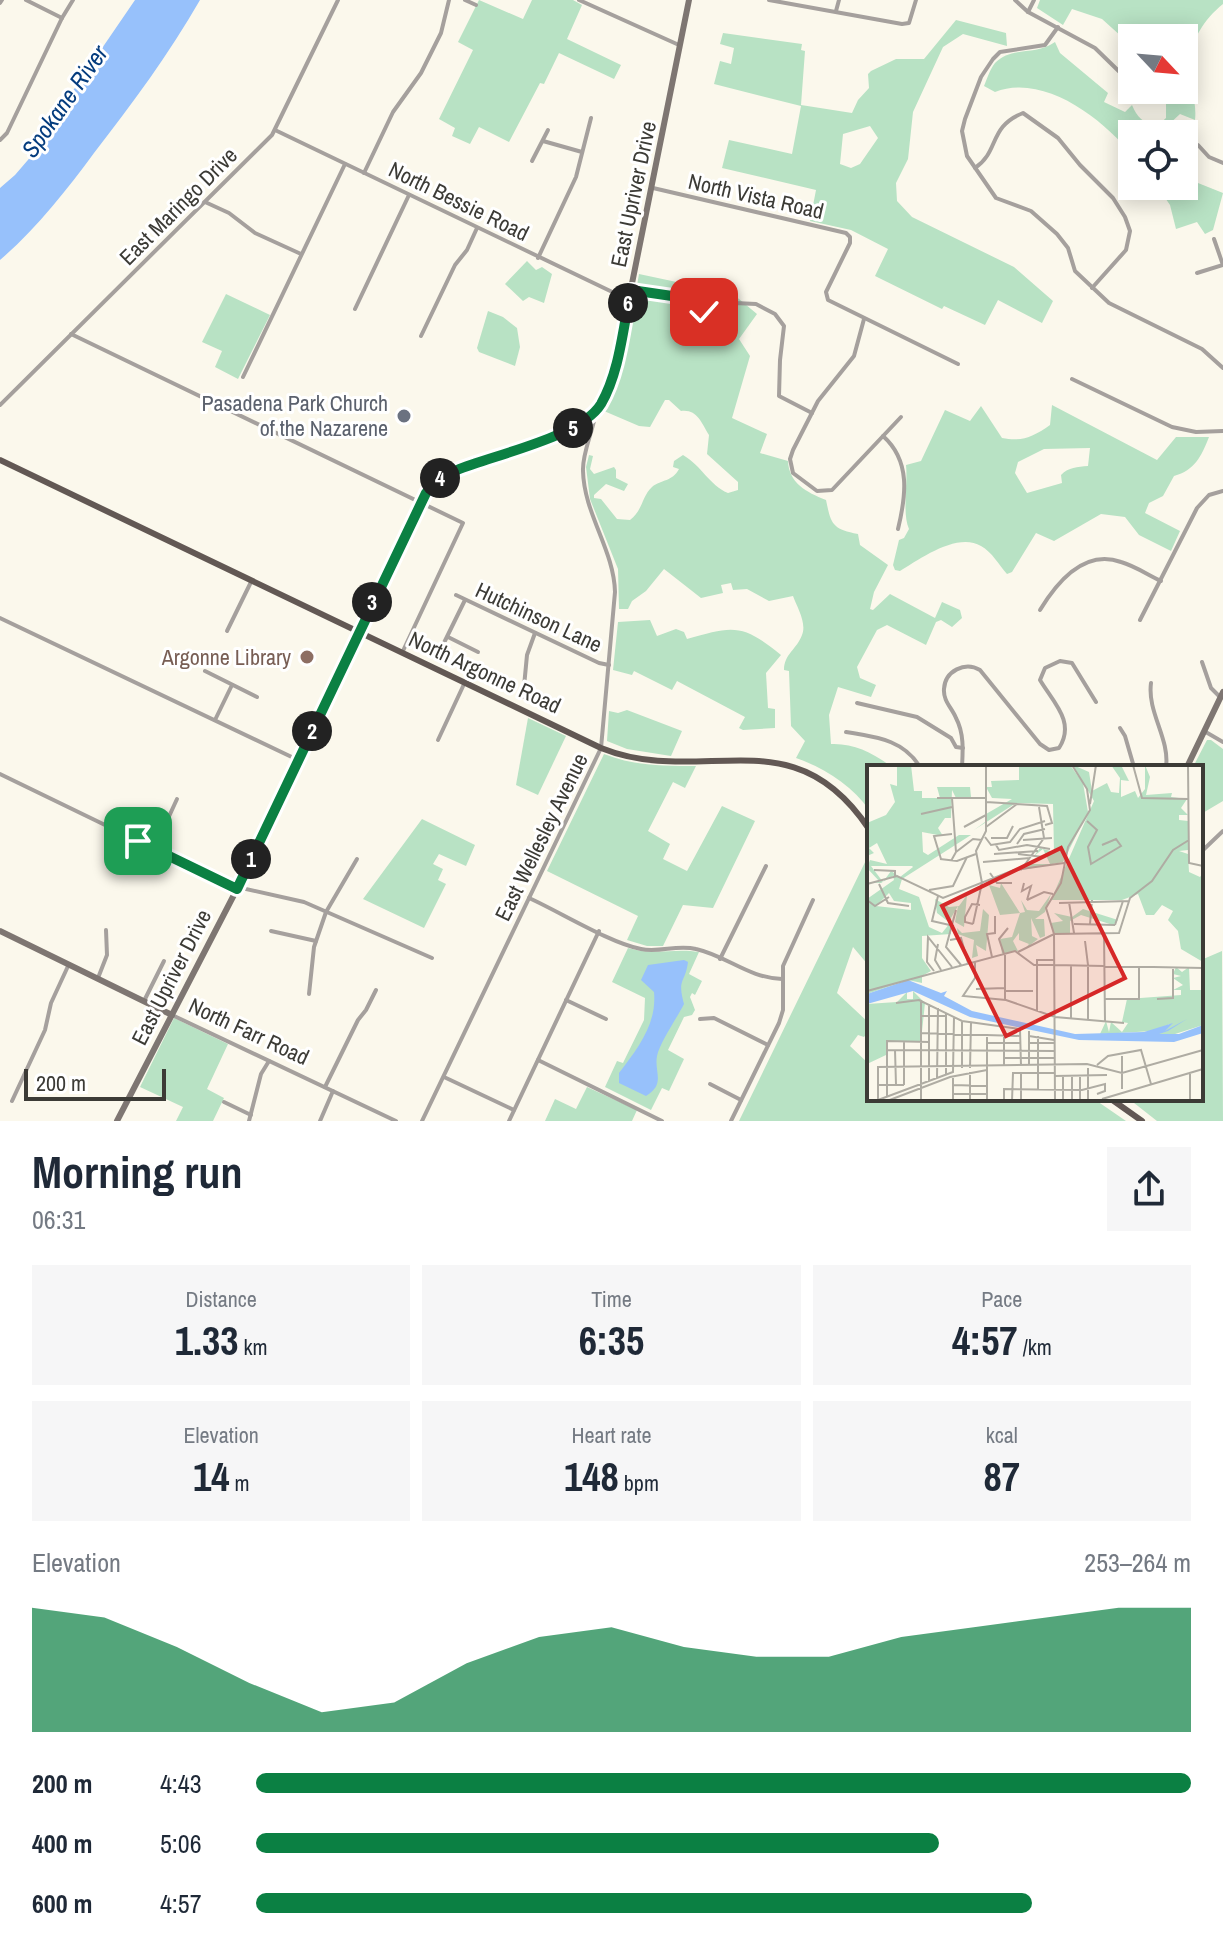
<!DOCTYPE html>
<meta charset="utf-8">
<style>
:root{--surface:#fff;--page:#f6f6f7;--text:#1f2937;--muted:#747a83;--accent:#0b8043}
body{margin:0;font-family:"Archivo Narrow",sans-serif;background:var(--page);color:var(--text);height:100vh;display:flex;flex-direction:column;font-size:30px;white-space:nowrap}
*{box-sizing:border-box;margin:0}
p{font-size:26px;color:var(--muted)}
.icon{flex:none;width:44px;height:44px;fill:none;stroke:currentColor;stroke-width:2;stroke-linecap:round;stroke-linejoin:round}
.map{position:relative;height:1121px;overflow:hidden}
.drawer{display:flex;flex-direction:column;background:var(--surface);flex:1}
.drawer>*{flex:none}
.needle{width:52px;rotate:116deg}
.fabs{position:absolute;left:1118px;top:24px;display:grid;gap:16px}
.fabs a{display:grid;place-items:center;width:80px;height:80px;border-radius:0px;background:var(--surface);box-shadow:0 4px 20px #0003;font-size:40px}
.scale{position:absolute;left:24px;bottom:20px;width:142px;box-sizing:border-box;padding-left:8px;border:4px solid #3c3b36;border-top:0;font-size:22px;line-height:28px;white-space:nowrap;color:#3c3b36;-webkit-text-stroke:6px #fff;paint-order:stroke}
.pin{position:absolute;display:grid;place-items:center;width:68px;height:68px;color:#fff;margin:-34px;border-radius:16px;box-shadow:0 4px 12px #0006}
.km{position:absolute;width:40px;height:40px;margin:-20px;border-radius:50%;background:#222;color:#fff;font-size:22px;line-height:40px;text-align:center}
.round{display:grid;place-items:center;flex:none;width:84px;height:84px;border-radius:0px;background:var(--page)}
.summary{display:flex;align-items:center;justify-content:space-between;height:136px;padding:0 32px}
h1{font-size:44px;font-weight:700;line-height:60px}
.metrics{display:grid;grid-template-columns:repeat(3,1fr);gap:12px;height:136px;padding:8px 32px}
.metrics div{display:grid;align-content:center;border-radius:0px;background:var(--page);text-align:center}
.metrics b{font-size:40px;font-weight:700}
.metrics small{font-size:22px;font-weight:400}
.metrics p{font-size:22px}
.chart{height:224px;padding:16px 32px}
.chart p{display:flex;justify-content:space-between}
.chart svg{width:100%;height:144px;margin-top:8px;fill:var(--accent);opacity:.7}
ul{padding:0 32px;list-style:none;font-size:26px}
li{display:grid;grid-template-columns:128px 96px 1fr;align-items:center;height:60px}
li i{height:20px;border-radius:10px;background:var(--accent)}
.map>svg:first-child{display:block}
.green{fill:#b8e2c4;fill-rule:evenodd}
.water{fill:#97c1fb}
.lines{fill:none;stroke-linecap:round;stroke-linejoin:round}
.street{stroke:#a5a09d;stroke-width:4}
.secondary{stroke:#7e7672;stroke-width:6}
.primary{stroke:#625854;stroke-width:6}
.route-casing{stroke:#fff;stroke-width:16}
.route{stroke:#0b8043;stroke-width:10}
.worship-dot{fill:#6b7280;stroke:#fff;stroke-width:3}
.education-dot{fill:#8d6e63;stroke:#fff;stroke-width:3}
.labels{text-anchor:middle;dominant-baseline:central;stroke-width:6;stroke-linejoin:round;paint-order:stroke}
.street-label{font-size:22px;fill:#3c3b36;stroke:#fff}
.worship-label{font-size:22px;fill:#5b616d;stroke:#fff;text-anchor:end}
.education-label{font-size:22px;fill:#785e54;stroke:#fff;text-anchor:end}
.water-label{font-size:24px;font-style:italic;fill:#043c7e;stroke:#fff}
.inset-road{fill:none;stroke:#afaca3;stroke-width:2}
.view{fill:#d62828;fill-opacity:0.15;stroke:#d62828;stroke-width:4}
.inset-edge{fill:none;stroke:#3c3b36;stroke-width:4}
</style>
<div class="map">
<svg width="1223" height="1121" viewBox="0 0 1223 1121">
<rect width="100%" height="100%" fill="#fbf8ec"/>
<!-- green -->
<g class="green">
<path d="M479,0L523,19L532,0H573L582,5L567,39L621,65L614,79L559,53L544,84L540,83L509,142L479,127L470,144L452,136L455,128L439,119L473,50L458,42Z"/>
<path d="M1040,0H1223V4C1204,19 1188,44 1189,69C1190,86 1197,102 1195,120L1180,114L1166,127L1169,134H1132V155C1103,119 1044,73 995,92L984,86C987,79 990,69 995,63C1011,46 1036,56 1055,42L1060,53L1108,93L1104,102L1125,112L1132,105C1137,117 1143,123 1157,126L1166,118V101L1145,90H1184V38H1132V46L1102,19L1072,9L1063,25L1037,8Z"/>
<path d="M956,20L1006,33L1007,46L963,34L943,47L913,112L908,159L896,183L897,201L912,217L1014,267L1053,301L1042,323L998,300L985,325L944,306L942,309L875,276L888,249L851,230L810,221L816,190L722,168L729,140L792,154L801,106L714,84L720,61L731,64L734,48L720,44L723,33L802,44L801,50L805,51L801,105L852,113L858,100L869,88L868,74L871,71L896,59H924ZM870,126L878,138L860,164L851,168L840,164L843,134Z"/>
<path d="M1184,160L1198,183L1223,193L1213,230L1205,234L1197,222L1176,229L1170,205L1157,186H1184Z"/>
<path d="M527,261L536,270L542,267L552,274L544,303L529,297L523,301L505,284Z"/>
<path d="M639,274L733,294L757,314L739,339L750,356L732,418L767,434L760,453L788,461C789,483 806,492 826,500C831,524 832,529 858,534L860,545L888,565L874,592L870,609L873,610L890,594L935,618L942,602L960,610L962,618L952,627L941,620L936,622L926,645L887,625L877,630L857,667L860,678L876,685L871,697L838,687L829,715L831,744C854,743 873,753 892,767H869V810C852,785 824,768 796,758L805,741L791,726L789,671L784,670C784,654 797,649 802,635C807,623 797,607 793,596L769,601L747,589L733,590L731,583L721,585L723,593L701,598L664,569L646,591L632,601L628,609H619L618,569L590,499L586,467L589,455L593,456L590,469L594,474L614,467L616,470V478L628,484L624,491L606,484L594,495V498L601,499L617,519L630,520C643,510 642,496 652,487C662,479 672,482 679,469L673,467L674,461L683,455C702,466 709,485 728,493L738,490V482L707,454L709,435C701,422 697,409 681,411L669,400H665L650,427L639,426L604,411C621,366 631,322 639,274Z"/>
<path d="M226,294L270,315L238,379L215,367L222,351L202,342Z"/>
<path d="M488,311L503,317L517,328L520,347L515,366L479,352L477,348Z"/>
<path d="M1052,405L1157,460L1176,437H1209C1201,457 1195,470 1174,476L1163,496L1149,503L1145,513L1180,531L1171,551L1139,535L1125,517L1101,514L1054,541L1036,533L1012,572L1007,574C999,565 992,552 981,546C957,532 920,559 900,571L895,570L893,565L899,540L904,538L909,529C902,514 908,484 906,465L921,461L945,410L970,421L981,406L1002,438C1022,442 1033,437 1050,425ZM1090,448L1088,466C1077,467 1069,467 1061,475L1062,483L1027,493L1015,473L1018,462L1044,449Z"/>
<path d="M650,620L657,636L676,629L684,632L687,639C733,626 742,623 781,655L766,673L768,708L775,709V728L743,730L739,728L745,717L677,681L672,690L634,671L632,675L613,670L618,622Z"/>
<path d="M627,710L682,731L671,756L627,749L607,741L609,711L618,713Z"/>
<path d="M528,718L566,736L538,795L516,785Z"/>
<path d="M1207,740H1211L1223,749V801L1201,814V767H1193Z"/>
<path d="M604,754C634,766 664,766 696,766L685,788L673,782L648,831L670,844L663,859L687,871L722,806L755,821L713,908L683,905L663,946H647L627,940L638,916L547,871Z"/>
<path d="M422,819L475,845L466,866L439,854L433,864L443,869L438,880L446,884L424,928L363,899Z"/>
<path d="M869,854V966L853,947L837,993L869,1023V1031L864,1037L858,1035L850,1046L869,1064V1099H1094L1126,1121H739Z"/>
<path d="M628,948C654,956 673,948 699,952L689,974L702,981L695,995L692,993L690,997L695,1010L692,1015L684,1017L668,1050L684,1059L669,1091L662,1088L651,1110L605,1087L617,1061L623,1063L644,1020L645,998L612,982Z"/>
<path d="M1222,951L1223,1121H1157L1129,1099H1201V960Z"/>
<path d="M174,1018L228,1044L207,1089L224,1098L213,1121H176L183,1107L140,1087Z"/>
<path d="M587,1087L637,1110L632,1121H545L555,1099L576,1109Z"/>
</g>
<!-- water -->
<g class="water">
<path d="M135,0H200C169,54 132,104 94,153C66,191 36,229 0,260V188L15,175L52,132L70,95Z"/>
<path d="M684,960L688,962C685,984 677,978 684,1004C677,1018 660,1042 657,1056C654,1072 666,1084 646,1096L619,1083V1073C638,1048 657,1024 654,992L641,980L648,965Z"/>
</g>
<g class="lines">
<!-- street -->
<g class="street">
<path d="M26,0L62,18"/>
<path d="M465,0L476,5"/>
<path d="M579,0L679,45"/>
<path d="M769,0L902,24L909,23L916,0"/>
<path d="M1015,0L1028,12L1095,48L1132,84"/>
<path d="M0,3L2,0"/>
<path d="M836,11L839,0"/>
<path d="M1028,12L1034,0"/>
<path d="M1058,27L1045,45L1000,52L993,59L981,77L965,119L962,131L967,156L996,198L1031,211L1057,234L1068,248L1075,271L1109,303L1202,349L1223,368"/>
<path d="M1138,90L1141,93"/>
<path d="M275,130L629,300"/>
<path d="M0,140L7,133L62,18L73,0"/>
<path d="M543,141L582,152"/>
<path d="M1198,145L1209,157L1223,163"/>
<path d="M532,161L548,130"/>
<path d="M975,168C1000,151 988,127 1023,113L1058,138L1080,165L1113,198L1125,217L1130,231L1126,250L1092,288"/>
<path d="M364,173L393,112L421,73L441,33L449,0"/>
<path d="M653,188L846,233L850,237V243L826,292L828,300L958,364"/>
<path d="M205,202L229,213L255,233L301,254"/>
<path d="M538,258L576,177L591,118"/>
<path d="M1197,273L1223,265L1214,239"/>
<path d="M631,290L672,296L695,310L704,312H712L735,303L756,304L775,314L784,326L780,360L779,396L812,413"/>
<path d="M355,309L409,195"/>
<path d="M864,319L854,356L818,401L793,450L790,459L793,473L817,491L832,490L901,417"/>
<path d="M71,334L463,523L402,653"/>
<path d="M421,336L455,265L467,250L477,228"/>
<path d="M243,377L345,164"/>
<path d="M1072,379L1172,427L1196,432L1223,431"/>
<path d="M0,405L272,135L338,0"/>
<path d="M883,436C911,461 906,496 898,529"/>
<path d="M456,595L599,663L609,665"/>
<path d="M1040,610C1057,582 1085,549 1121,562C1135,566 1148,575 1161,581"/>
<path d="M0,618L298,760"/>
<path d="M1140,620L1197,508L1209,495L1223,491"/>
<path d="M227,631L251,582"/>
<path d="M448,637L478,652"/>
<path d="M437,657L465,600"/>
<path d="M1202,662L1211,688L1221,698"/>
<path d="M205,671L257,697"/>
<path d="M1151,683C1147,712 1170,739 1166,767"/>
<path d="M523,697L527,655L535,633"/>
<path d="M857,703L917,717L951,738L956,747L963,748"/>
<path d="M215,720L232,685"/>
<path d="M1120,728L1125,736L1134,767"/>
<path d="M1204,731L1223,742"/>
<path d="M846,732C875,737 903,739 920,767"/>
<path d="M438,740L465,682"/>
<path d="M962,767C963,750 964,733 956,718C952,708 943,701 944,689C945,671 965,661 980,670L1040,744L1049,750L1059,748C1076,722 1053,702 1040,680L1045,668L1060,661L1072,663L1096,702"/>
<path d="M0,774L237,889"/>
<path d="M154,849L177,799"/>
<path d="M1201,852L1223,831"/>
<path d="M237,887L304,902L432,958"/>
<path d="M529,898C560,912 610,943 641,949C660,953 677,944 696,949C727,956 749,978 782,979"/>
<path d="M271,931L316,941"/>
<path d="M720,959L766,866"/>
<path d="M98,978L107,955L106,930"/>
<path d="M309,994L314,947L326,912L357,859"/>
<path d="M566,1000L606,1019"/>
<path d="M144,1001L164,961"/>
<path d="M172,1015L396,1121"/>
<path d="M700,1019L714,1018L768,1045"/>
<path d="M538,1060L662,1121"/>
<path d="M444,1077L514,1110"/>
<path d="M710,1084L741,1100"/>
<path d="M325,1087L358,1020L366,1010L376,990"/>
<path d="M12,1101L45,1030L51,1003L69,964"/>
<path d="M224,1102L251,1115"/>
<path d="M249,1121L261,1074L269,1061"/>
<path d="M320,1121L333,1091"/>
<path d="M422,1121L601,748L615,592C614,550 584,514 583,471C582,452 594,430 596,410"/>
<path d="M509,1121L599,931"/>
<path d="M731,1121L779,1023L783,1010V966L813,900"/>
</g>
<!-- secondary -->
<g class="secondary">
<path d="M1187,767L1223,692"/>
<path d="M0,931L172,1015"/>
<path d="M117,1121L237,889L426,493L441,478L457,470L570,430C606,410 609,386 619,348L689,0"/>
</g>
<!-- primary -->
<g class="primary">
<path d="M0,460L601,748C703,789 792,713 869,829"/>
<path d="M1111,1099L1142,1121"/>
</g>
</g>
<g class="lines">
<defs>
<path id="route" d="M138,841L237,889L426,493L441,478L457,470C493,455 581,437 601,404C620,371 623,327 631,290L672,296L695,310L704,312"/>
</defs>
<!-- route casing -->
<use href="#route" class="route-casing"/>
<!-- route -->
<use href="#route" class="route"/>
</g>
<!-- markers -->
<circle class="worship-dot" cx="404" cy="416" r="8"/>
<circle class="education-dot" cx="307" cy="657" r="8"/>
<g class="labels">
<!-- street labels -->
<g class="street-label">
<text transform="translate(633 194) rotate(-78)">East Upriver Drive</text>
<text transform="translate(756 196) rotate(13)">North Vista Road</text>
<text transform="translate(459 201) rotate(26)">North Bessie Road</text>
<text transform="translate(178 206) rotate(-45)">East Maringo Drive</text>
<text transform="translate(539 617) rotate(25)">Hutchinson Lane</text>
<text transform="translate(485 672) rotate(25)">North Argonne Road</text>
<text transform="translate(541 837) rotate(-64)">East Wellesley Avenue</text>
<text transform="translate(171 977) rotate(-63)">East Upriver Drive</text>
<text transform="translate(249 1031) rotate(25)">North Farr Road</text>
</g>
<!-- worship labels -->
<g class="worship-label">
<text x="388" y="403">Pasadena Park Church<tspan x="388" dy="25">of the Nazarene</tspan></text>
</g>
<!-- education labels -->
<g class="education-label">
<text x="291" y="657">Argonne Library</text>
</g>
<!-- water labels -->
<g class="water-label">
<text transform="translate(64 101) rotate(-55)">Spokane River</text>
</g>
</g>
<!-- overview -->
<g transform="translate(867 765)">
<rect width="336" height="336" fill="#fbf8ec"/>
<path d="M44,0L47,26H55V33H73L70,22H103L104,32L89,33L85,25L84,53H78L71,63L76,71L55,67L56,87L61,90L92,70H104L35,114L32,124L52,132L62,162L75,168L83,158L70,148L68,134L82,142L92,141L100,130L97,162L88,157L91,141L84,153V169L55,171V193L64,206L55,211V218L41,215L0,229V134L27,115L26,111L14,118H0L13,117L0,103L3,95L20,99L10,78L2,83L7,88L0,91V58L19,50L28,37L23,19L30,21V2ZM4,101H45L46,102L33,112L24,106L16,117ZM22,128L27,136L44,138V145L9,141ZM152,0H203L216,18L221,47L196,97L155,105L159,99H183L176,84L167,91L173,83L187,87L186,39L149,38L107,65L118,57L119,49L145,34L125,33L119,22H125L124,16L152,15ZM206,0L222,7L225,26L240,18L244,27L252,28L253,13L244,0H254L262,16L254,15V32L268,26L271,33L278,24V0L283,12L279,30L305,28L304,32L320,34L314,43L321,50H312V55L321,56V85L312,86L321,89L322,107L333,112L336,108V197L314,184L311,166L301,155L306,146L295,140L287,150H279L271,129L255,135H184L227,36ZM134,118L153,148L158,147L154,135L160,145L172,146L184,129L178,147L168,154H177L178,171L173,173L164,153L165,171L171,174L158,184L162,179L152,175V168L146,176L151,186L135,189L133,174L145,172L153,148L133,150L122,120L133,123ZM116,144L122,150L119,186L109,180L111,191L105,193L107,175L91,169L90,163L95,168L113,166ZM216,144L251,155L246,160L214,150L203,156V168H187L184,158L196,156L187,148L205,152ZM309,202L315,207L322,202L323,225H336V260L305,270L291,269L303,259L287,266L233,269L239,256L242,267L244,257L255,267L261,258L255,257L260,234L314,230V225H306L316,220L306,213L314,211L306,209ZM46,226L58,238L54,276H20L19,290L0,299V239L30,237L40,227V234H46Z" fill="#b8e2c4" fill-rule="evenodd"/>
<path d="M41,215L74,228L80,226L77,231L105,246L208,269L277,267L306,258L298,266L320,254L301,266L292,269H312L336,260V268L307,277L212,275L103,252L46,226L0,239V229Z" fill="#97c1fb"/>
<path class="inset-road" d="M266,0L275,33L321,34M321,0L322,98L336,101M70,33H119M119,37L180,41L185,58L178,60M223,39L229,0M54,49L85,42M220,56L230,65L221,82L224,99L254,81L249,74L235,80M97,62L119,50M119,62L150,39M118,72L124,80L143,77L153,64L178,56M124,73H140L146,61M156,75L185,73M150,79L157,69L178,64M129,80L132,85L160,80L183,84M89,87L106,74L115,75M127,89L171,86M151,89L176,92M73,94L90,96L109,89M74,94L67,71L85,69M84,96L89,87L85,33M116,97L163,93M7,105L28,106V111M154,105L177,73L172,42M123,108L130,118H145M157,118L155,126L164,121L160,135M0,119L30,111L76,133L147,105L197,98M12,119L21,138L42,141M62,125L86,121L100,92M71,131L65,156L87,161M0,135L8,141L22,132M160,135L177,127L186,129M202,137L207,168M192,138L262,136M89,145L79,182L94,200M106,159L115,118L109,86L119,66V0M106,159L98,157V152L105,139L113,140M207,159L248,160M223,159L225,135M248,160L256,136M237,168L238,256M83,175L94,173L101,198M218,176L221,200M71,179L68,195L74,205M151,187L187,169L252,168L263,133L285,116L306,85L322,75M137,189L132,174L141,163M138,190V235M125,192L120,169L128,168V151M108,197V213L96,231L139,235L188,252L257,258M187,200L336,203M204,200V254M221,200V255M67,206L60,197L61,172L85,202M109,224L138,223M0,226L148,186L167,200H187M138,226H166M238,234H272V201M290,234L306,233V202M29,238L52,235L95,256L153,264L154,301M170,246V195H187M54,251H80M162,266V301M54,268L154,271M120,269V336M137,271V301M162,271L187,275M171,271V324M120,278H154M162,278H188M20,285L188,286M28,285L29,320M137,293H187M230,300L241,291L274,285L284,319M95,303V256M103,303L104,258M154,308V336M79,310V248M196,310V336M205,310V336M213,310V336M188,311L240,310M70,313L71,243M62,316V239M11,320H37M37,320V277M86,320L120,321M255,324V291M86,329H120M20,332V276L62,277M235,334L336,304M11,335V302L220,299L255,308L336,285M11,335L86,307L87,252M20,336L83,312L120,305M54,336V235M86,336V311M103,336V307M137,336V324L215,325L238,319V326L230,329M145,336L146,308H188M188,336L187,169L179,143L194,118L201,82L223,45L220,24L205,0M221,336V303M323,336V307"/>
<path class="view" d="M194,83L258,213L139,271L75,141Z"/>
<rect width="336" height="336" class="inset-edge"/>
</g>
</svg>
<div class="fabs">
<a><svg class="needle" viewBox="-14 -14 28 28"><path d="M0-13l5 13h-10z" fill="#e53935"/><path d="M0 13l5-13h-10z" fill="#747a83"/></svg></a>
<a><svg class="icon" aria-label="locate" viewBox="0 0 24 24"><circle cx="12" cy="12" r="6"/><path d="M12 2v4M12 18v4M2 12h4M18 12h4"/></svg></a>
</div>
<div class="scale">200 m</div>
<div class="pin" style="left:138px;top:841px;background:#1e9e55"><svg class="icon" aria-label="arrive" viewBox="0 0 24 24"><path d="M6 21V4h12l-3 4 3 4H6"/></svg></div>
<div class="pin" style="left:704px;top:312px;background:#d93025"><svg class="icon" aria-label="check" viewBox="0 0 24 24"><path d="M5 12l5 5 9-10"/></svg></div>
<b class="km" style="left:251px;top:859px">1</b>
<b class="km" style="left:312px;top:731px">2</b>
<b class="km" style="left:372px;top:602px">3</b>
<b class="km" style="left:440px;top:478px">4</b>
<b class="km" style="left:573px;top:428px">5</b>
<b class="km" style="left:628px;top:303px">6</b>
</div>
<section class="drawer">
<div class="summary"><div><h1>Morning run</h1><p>06:31</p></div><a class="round"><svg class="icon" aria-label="share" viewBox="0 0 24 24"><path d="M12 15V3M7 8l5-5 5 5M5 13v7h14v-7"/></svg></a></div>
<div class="metrics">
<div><p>Distance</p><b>1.33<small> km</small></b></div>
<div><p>Time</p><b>6:35</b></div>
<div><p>Pace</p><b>4:57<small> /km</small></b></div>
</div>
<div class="metrics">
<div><p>Elevation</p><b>14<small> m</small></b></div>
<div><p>Heart rate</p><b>148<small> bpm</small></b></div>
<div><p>kcal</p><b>87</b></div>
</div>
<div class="chart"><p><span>Elevation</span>253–264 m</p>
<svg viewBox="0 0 160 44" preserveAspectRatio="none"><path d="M0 44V6L10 9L20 18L30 29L40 38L50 35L60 23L70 15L80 12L90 18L100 21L110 21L120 15L130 12L140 9L150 6L160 6V44z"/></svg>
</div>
<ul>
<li><b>200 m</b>4:43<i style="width:100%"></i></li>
<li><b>400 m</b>5:06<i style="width:73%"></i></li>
<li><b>600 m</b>4:57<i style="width:83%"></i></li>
</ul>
</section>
